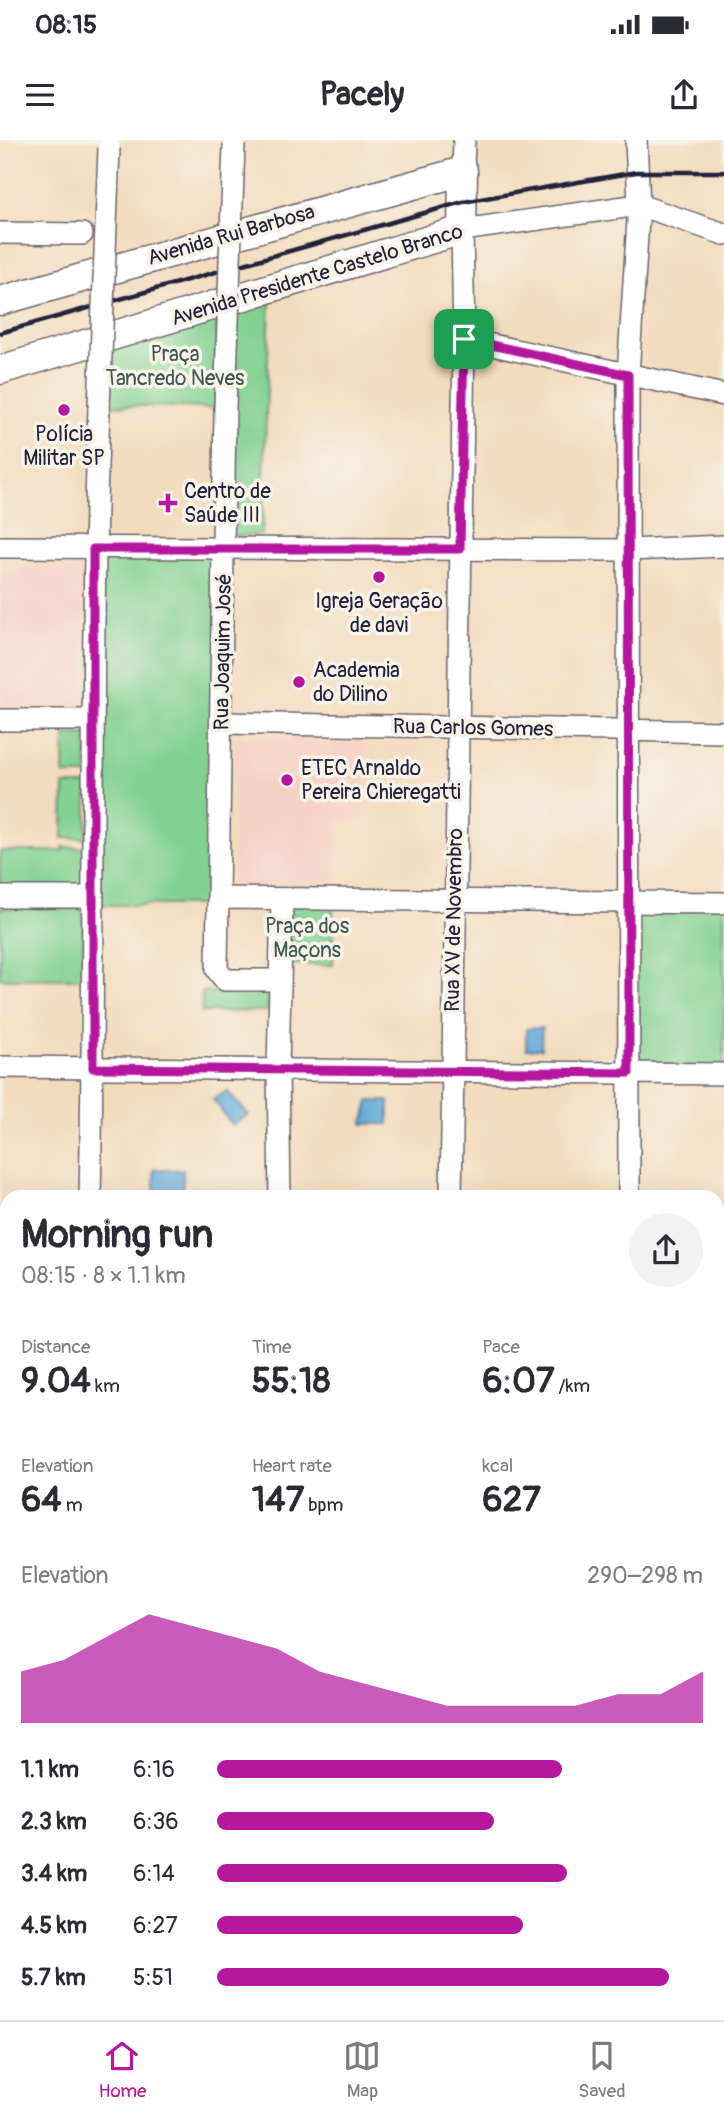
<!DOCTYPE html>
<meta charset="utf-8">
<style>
:root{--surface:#fff;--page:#f2f2f3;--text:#2b2b33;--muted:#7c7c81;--line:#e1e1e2;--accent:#b5179e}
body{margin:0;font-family:Pangolin,sans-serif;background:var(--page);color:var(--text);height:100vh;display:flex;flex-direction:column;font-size:26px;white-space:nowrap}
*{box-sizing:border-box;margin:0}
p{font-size:23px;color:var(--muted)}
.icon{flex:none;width:38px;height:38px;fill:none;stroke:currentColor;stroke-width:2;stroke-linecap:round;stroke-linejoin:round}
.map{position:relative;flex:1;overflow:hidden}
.details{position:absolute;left:0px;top:1050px;width:724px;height:831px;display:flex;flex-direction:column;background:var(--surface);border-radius:21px 21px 0 0;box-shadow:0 7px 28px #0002}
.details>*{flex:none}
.pin{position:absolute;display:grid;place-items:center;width:60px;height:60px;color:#fff;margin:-30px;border-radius:14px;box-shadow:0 4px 10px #0006}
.round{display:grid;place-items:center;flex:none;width:74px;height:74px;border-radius:37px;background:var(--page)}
.head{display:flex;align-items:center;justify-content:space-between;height:119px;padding:0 21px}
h1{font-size:38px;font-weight:700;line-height:52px}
.metrics{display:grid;grid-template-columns:repeat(3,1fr);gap:10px;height:119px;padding:7px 21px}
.metrics div{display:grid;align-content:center}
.metrics b{font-size:35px;font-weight:700}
.metrics small{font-size:19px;font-weight:400}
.metrics p{font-size:19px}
.chart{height:196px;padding:14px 21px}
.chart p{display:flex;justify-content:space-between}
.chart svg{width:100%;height:126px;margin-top:7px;fill:var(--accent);opacity:.7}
ul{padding:0 21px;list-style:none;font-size:23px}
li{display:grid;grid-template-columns:112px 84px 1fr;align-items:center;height:52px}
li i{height:18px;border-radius:9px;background:var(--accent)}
.status{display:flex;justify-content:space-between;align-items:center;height:49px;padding:0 35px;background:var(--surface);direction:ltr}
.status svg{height:19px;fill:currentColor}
header{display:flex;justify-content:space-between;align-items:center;height:91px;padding:0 21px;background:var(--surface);font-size:32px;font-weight:700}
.tabs{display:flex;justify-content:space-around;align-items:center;height:98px;border-top:2px solid var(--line);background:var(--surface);font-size:19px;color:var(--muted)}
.tabs a{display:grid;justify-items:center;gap:4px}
.tabs .current{color:var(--accent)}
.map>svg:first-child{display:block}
.built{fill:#f6d2c5}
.green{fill:#82d191;stroke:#527a66;stroke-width:2}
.water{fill:#60a8d7;stroke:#416589;stroke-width:2}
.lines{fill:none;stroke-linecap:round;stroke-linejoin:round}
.minor-casing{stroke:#6b6369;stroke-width:24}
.major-casing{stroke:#6b6369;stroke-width:31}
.minor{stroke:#fff;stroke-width:21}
.major{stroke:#fff;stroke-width:28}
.rail{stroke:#22223b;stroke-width:4.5}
.minor-bridge-casing{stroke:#6b6369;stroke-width:24;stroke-linecap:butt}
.minor-bridge{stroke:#fff;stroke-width:21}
.route-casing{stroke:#fff;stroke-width:14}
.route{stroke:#b5179e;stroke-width:9}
.poi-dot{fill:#b5179e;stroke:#f7f3e8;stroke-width:2.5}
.labels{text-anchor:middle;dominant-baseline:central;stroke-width:7;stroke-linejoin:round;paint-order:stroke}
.street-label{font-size:21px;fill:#22223b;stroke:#f7f3e8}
.park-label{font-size:21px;fill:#3f5755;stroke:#f7f3e8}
.poi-label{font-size:21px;fill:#22223b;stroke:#f7f3e8;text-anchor:start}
</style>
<div class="status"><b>08:15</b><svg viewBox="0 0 49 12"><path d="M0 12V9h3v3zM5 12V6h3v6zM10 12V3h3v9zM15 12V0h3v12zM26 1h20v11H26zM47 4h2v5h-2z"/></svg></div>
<header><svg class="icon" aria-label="menu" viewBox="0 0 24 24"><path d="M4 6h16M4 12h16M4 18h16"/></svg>Pacely<svg class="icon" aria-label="share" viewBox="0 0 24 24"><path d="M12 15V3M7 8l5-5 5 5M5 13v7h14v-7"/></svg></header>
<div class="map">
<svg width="724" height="1880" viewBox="0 0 724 1880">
<rect width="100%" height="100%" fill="#f7f3e8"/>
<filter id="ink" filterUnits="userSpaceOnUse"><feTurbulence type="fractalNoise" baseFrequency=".0143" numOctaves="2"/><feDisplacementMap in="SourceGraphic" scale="14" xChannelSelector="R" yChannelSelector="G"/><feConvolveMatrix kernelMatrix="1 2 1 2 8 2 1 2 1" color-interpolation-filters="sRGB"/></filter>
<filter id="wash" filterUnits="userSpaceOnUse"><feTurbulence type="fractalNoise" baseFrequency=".00686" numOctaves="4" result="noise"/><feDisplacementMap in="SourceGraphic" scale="28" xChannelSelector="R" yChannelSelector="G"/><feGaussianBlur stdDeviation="1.57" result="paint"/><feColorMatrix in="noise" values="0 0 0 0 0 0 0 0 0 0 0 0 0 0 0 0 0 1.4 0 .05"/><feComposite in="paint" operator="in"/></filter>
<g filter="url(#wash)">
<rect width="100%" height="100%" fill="#f3dcbe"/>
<!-- built -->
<g class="built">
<path d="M85,428L83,567H0V429Z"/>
<path d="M234,596L366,599L363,682H338L336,749L233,747Z"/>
</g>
<!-- green -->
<g class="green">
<path d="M270,161L262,395L224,396L228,173Z"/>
<path d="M217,173L215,268L104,265L105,207Z"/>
<path d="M224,408L219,765H92L93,409Z"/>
<path d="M65,595H87V635H64Z"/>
<path d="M64,645H87V698H63Z"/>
<path d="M63,707L87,708L86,747L0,746V711H62Z"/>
<path d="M282,759L333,760V825L280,824Z"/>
<rect x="629" y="763" width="95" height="171"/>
<path d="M0,768L83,769L84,839H0Z"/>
<path d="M268,851L267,871L202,872V852Z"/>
<path d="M4,1272H7V1347H0V1297H4Z"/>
<rect x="0" y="1354" width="7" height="48"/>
<path d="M0,1418L7,1419V1666L0,1662Z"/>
<rect x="287" y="1874" width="69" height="6"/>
</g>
<!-- water -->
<g class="water">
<path d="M542,888L541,909H526V889Z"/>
<path d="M227,951L249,975L232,985L213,959Z"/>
<path d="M369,961H389V984H363Z"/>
<path d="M154,1029L183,1030V1057H154Z"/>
</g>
</g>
<g filter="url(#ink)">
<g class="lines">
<defs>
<g id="minor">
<path d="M463,31L464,0"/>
<path d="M0,93L82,94"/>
<path d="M464,199L724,255"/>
<path d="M225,268L217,830L225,840H280"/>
<path d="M0,407L628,410L724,406"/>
<path d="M0,580H93"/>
<path d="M222,583L724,592"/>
<path d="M0,757H92"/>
<path d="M220,758L724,763"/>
<path d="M0,927L724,934"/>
<path d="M90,1057C96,794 89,531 99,268"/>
<path d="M280,1057L278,930L282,759"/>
<path d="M451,1057L464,199L462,90L639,65L724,94"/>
<path d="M629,1057L628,235L639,65L636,0"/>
<path d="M0,1094H7"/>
<path d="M718,1154H724"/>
<path d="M0,1259H7"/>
<path d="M718,1391H724"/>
<path d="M718,1664L724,1665"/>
<path d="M2,1680L4,1817"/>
<path d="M62,1874V1880"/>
<path d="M281,1880V1874"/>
<path d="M438,1880V1874"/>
<path d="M625,1880V1874"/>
</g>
<path id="major" d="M0,161L463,31L462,90L0,230"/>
</defs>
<!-- minor casing -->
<use href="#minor" class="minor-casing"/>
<!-- major casing -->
<use href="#major" class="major-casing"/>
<!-- minor -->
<use href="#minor" class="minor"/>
<!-- major -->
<use href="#major" class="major"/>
<!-- rail -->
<path class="rail" d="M0,193L463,62L636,32H724"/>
<defs>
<g id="minor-bridge">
<path d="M99,268L109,8"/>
<path d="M225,268L234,5"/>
</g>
</defs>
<!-- minor-bridge casing -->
<use href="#minor-bridge" class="minor-bridge-casing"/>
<!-- minor-bridge -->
<use href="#minor-bridge" class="minor-bridge"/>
</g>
</g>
<g class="lines" filter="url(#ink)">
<defs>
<path id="route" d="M464,199L628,235L629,933L93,928V409H460Z"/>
</defs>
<!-- route casing -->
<use href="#route" class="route-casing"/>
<!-- route -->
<use href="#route" class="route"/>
</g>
<!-- markers -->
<g class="poi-dot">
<circle cx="64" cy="270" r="7"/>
<path d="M164.5 352.5h7v7h7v7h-7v7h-7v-7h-7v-7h7z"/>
<circle cx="379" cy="437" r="7"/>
<circle cx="299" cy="542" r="7"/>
<circle cx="287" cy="640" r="7"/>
</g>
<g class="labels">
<!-- street labels -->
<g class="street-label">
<text transform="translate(231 95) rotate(-16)">Avenida Rui Barbosa</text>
<text transform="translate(317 135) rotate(-17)">Avenida Presidente Castelo Branco</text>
<text transform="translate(223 512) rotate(-89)">Rua Joaquim José</text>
<text transform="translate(473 588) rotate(1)">Rua Carlos Gomes</text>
<text transform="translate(454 780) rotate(-89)">Rua XV de Novembro</text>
</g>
<!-- park labels -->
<g class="park-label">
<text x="175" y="214">Praça<tspan x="175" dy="24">Tancredo Neves</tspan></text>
<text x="307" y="786">Praça dos<tspan x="307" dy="24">Maçons</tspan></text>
</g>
<!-- poi labels -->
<g class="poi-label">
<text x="64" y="294" text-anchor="middle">Polícia<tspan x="64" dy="24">Militar SP</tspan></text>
<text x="184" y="351">Centro de<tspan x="184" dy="24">Saúde III</tspan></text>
<text x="379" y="461" text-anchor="middle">Igreja Geração<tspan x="379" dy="24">de davi</tspan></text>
<text x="313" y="530">Academia<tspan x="313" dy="24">do Dilino</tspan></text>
<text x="301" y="628">ETEC Arnaldo<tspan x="301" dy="24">Pereira Chieregatti</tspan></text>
</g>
</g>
</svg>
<div class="pin" style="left:464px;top:199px;background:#1e9e55"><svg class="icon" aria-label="arrive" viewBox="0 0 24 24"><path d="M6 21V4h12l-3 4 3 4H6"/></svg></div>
<section class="details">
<div class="head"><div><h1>Morning run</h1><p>08:15 · 8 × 1.1 km</p></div><a class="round"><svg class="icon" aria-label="share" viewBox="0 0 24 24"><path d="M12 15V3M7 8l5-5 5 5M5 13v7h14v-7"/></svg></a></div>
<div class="metrics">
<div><p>Distance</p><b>9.04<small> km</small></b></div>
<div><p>Time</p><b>55:18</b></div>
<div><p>Pace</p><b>6:07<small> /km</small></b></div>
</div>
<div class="metrics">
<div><p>Elevation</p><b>64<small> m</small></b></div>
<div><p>Heart rate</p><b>147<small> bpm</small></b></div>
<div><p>kcal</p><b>627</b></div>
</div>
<div class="chart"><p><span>Elevation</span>290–298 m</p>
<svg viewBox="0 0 160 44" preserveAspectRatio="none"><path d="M0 44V26L10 22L20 14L30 6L40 10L50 14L60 18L70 26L80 30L90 34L100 38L110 38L120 38L130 38L140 34L150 34L160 26V44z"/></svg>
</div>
<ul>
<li><b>1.1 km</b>6:16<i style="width:71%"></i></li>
<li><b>2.3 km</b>6:36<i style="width:57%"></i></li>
<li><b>3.4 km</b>6:14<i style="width:72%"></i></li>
<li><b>4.5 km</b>6:27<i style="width:63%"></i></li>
<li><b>5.7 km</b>5:51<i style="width:93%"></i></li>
</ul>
</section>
</div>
<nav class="tabs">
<a class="current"><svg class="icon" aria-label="home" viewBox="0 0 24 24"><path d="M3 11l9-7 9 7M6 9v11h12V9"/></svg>Home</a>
<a><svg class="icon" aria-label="map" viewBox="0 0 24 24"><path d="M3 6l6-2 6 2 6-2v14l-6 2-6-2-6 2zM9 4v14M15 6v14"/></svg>Map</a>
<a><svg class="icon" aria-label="saved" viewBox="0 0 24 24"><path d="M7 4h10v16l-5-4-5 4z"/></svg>Saved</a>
</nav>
